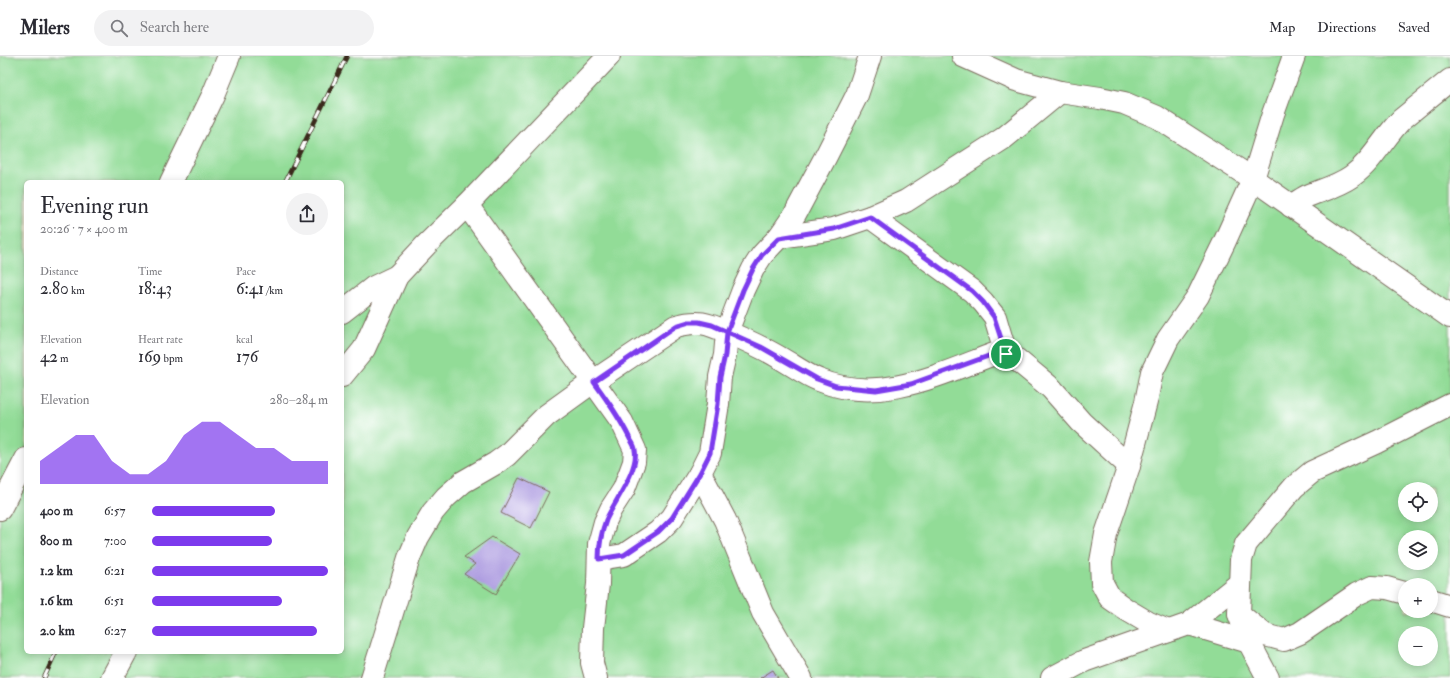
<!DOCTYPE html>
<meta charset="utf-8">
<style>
:root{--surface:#fff;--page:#f2f2f3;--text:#2b2b33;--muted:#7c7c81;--line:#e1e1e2;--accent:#7c3aed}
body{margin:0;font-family:"IM FELL Double Pica",serif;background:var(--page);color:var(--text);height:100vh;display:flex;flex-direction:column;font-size:15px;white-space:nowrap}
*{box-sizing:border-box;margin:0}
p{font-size:13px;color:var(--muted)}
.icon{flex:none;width:22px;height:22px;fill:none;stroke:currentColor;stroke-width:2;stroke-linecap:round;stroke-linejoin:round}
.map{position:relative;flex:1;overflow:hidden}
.side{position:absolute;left:24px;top:124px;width:320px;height:474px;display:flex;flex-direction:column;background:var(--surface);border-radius:6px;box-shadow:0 2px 10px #0003}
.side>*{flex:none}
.buttons{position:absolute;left:1398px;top:426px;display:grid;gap:8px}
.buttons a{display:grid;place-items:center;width:40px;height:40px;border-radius:50%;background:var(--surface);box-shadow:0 2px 10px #0003;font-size:20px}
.pin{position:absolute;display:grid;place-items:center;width:34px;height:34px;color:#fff;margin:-17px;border:2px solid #fff;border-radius:50%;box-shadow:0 1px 4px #0007}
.round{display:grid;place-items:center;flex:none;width:42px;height:42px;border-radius:21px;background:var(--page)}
.overview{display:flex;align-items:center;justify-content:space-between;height:68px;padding:0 16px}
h1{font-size:22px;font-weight:600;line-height:30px}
.metrics{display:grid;grid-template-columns:repeat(3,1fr);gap:6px;height:68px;padding:4px 16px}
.metrics div{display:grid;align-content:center}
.metrics b{font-size:17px;font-weight:600}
.metrics small{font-size:11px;font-weight:400}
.metrics p{font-size:11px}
.chart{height:112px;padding:8px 16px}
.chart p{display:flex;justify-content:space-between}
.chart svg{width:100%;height:72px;margin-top:4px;fill:var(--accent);opacity:.7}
ul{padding:0 16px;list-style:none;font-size:13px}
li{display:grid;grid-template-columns:64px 48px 1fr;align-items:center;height:30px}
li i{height:10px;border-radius:5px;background:var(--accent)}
header{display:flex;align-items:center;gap:24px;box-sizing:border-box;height:56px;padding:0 20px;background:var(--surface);border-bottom:1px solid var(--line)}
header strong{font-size:19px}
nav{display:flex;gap:22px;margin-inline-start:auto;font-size:14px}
.search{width:280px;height:36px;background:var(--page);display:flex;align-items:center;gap:10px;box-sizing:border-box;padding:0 14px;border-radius:22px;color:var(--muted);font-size:15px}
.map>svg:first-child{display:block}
.green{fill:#92dc97;stroke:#66835a;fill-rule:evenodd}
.building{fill:#af9ee1}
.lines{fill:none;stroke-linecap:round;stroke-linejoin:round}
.minor-casing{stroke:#7c6c5d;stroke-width:24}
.minor{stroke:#fff;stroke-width:22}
.rail-casing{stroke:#3b2a1e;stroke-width:4.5}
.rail{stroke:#fff;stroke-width:3;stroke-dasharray:9;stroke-linecap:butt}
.route-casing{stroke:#fff;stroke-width:8}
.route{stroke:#7c3aed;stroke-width:5}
</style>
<header>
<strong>Milers</strong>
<div class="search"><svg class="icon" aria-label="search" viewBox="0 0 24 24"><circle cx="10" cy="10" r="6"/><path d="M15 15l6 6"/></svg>Search here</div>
<nav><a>Map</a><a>Directions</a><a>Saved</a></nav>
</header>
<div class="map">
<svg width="1450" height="622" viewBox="0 0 1450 622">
<rect width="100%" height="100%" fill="#fff"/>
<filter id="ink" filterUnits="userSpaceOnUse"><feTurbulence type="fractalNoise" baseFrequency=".025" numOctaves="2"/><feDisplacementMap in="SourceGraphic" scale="8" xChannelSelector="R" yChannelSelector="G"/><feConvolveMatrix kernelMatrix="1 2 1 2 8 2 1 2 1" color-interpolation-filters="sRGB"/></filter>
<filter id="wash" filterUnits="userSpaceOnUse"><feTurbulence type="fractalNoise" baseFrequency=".012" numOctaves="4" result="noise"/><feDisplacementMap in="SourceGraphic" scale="16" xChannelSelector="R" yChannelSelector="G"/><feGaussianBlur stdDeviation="0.9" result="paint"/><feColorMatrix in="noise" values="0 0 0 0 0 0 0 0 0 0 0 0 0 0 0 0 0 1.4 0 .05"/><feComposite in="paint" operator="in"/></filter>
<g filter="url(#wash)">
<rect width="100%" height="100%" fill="#f5e8d2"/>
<!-- green -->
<path class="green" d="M0,0H1450V622H0ZM26,126H342V596H26ZM1405,433H1431V459H1405ZM1405,481H1431V507H1405ZM1405,529H1431V555H1405ZM1405,577H1431V603H1405Z"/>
<g id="blocks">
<!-- building -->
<g class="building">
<path d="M519,422L549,436L531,472L501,457Z"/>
<path d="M492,481L520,498L496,538L464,518L475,508L464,501Z"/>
<path d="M773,614L778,622H760Z"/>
</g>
</g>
</g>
<g filter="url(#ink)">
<use href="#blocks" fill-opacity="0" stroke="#7c6c5d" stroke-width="1"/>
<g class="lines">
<defs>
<g id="minor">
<path d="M963,0L1016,24L1060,36L1100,42L1124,47L1157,61L1253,123L1450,261"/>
<path d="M171,126L213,39L229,0"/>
<path d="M467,149L622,366L635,394L634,406L624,433L611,453L605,466L599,488L598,528L593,572L592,607L596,622"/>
<path d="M1291,150C1296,147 1301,143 1307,140C1322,134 1338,130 1352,120C1373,105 1384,81 1402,63L1450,24"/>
<path d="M870,161L972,235L983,246L995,261L1006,298"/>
<path d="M779,181L834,173L870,161L906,145L1004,82L1060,36"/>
<path d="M342,256L374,231L397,220"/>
<path d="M342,320L364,293L397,220L426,189L467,149L609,0"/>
<path d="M700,417L725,464L763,557L801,622"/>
<path d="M0,453L26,403"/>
<path d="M599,503L624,499L658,476L672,462L700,417L710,397L718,348L720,321L725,299L727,276C746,284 764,292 782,303C794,310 806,319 819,324C879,349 938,319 994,298H1006L1016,303L1051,332L1081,366L1129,410"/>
<path d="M1431,544L1450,550"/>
<path d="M1239,558L1265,579L1284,584L1300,577L1357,538L1372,531L1387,532L1405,537"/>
<path d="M1189,568L1249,586"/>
<path d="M1168,575L1149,567L1127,554L1110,542L1102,527L1101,506L1106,478L1129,410L1146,346L1152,316L1168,283L1198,240L1224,187L1253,123L1273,58L1294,0"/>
<path d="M112,622L126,596"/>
<path d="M372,622L409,502L418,481L433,456L446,441L463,426L496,407L507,399L547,359L594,325L676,270C698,264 707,267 727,276L743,234L753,213L762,199L779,181L795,158L826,100L857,39L870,0"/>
<path d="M1052,622L1084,605L1189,568L1240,527"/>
<path d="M1268,622L1249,586L1239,558L1241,504L1246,488L1294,431L1312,416L1377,386L1450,349"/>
</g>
</defs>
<!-- minor casing -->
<use href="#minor" class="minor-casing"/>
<!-- minor -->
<use href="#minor" class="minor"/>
<defs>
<g id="rail">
<path d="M285,126L347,0"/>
<path d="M44,622L56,596"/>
</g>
</defs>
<!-- rail casing -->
<use href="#rail" class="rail-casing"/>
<!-- rail -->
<use href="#rail" class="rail"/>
</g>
</g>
<g class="lines" filter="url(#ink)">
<defs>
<path id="route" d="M1006,298H994L911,328L876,334L836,330L817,323L761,291L712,269L699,266H689L676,270L594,326C607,344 620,362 630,383C632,386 635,390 635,394C639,414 614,446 606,464C601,477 599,490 599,503L624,499L658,476L672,462L700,417L710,397L718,348L720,321L725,299L727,276L743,234L753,213L762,199L779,182L834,173L870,161L972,235L983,246L994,261L1006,298"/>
</defs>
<!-- route casing -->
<use href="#route" class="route-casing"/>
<!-- route -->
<use href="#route" class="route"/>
</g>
</svg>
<div class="buttons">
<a><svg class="icon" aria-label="locate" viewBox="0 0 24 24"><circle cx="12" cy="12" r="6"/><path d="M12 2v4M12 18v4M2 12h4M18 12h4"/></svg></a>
<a><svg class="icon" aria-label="layers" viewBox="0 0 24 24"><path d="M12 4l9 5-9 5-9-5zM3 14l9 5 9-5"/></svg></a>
<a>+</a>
<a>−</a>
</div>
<div class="pin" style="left:1006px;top:298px;background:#1e9e55"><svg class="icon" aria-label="arrive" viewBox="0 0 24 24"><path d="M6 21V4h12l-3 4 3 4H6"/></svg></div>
<section class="side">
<div class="overview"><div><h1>Evening run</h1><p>20:26 · 7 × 400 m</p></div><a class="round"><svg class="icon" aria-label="share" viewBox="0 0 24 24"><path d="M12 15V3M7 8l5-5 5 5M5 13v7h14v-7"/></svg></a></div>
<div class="metrics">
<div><p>Distance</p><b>2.80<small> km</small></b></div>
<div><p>Time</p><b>18:43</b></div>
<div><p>Pace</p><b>6:41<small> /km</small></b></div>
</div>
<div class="metrics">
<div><p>Elevation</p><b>42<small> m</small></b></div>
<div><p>Heart rate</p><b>169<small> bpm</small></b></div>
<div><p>kcal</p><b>176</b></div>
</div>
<div class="chart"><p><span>Elevation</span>280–284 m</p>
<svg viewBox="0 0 160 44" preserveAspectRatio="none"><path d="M0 44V30L10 22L20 14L30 14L40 30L50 38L60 38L70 30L80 14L90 6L100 6L110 14L120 22L130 22L140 30L150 30L160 30V44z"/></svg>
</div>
<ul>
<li><b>400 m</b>6:57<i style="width:70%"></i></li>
<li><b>800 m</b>7:00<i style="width:68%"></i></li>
<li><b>1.2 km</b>6:21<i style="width:100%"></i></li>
<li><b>1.6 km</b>6:51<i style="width:74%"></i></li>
<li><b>2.0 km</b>6:27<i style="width:94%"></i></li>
</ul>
</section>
</div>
